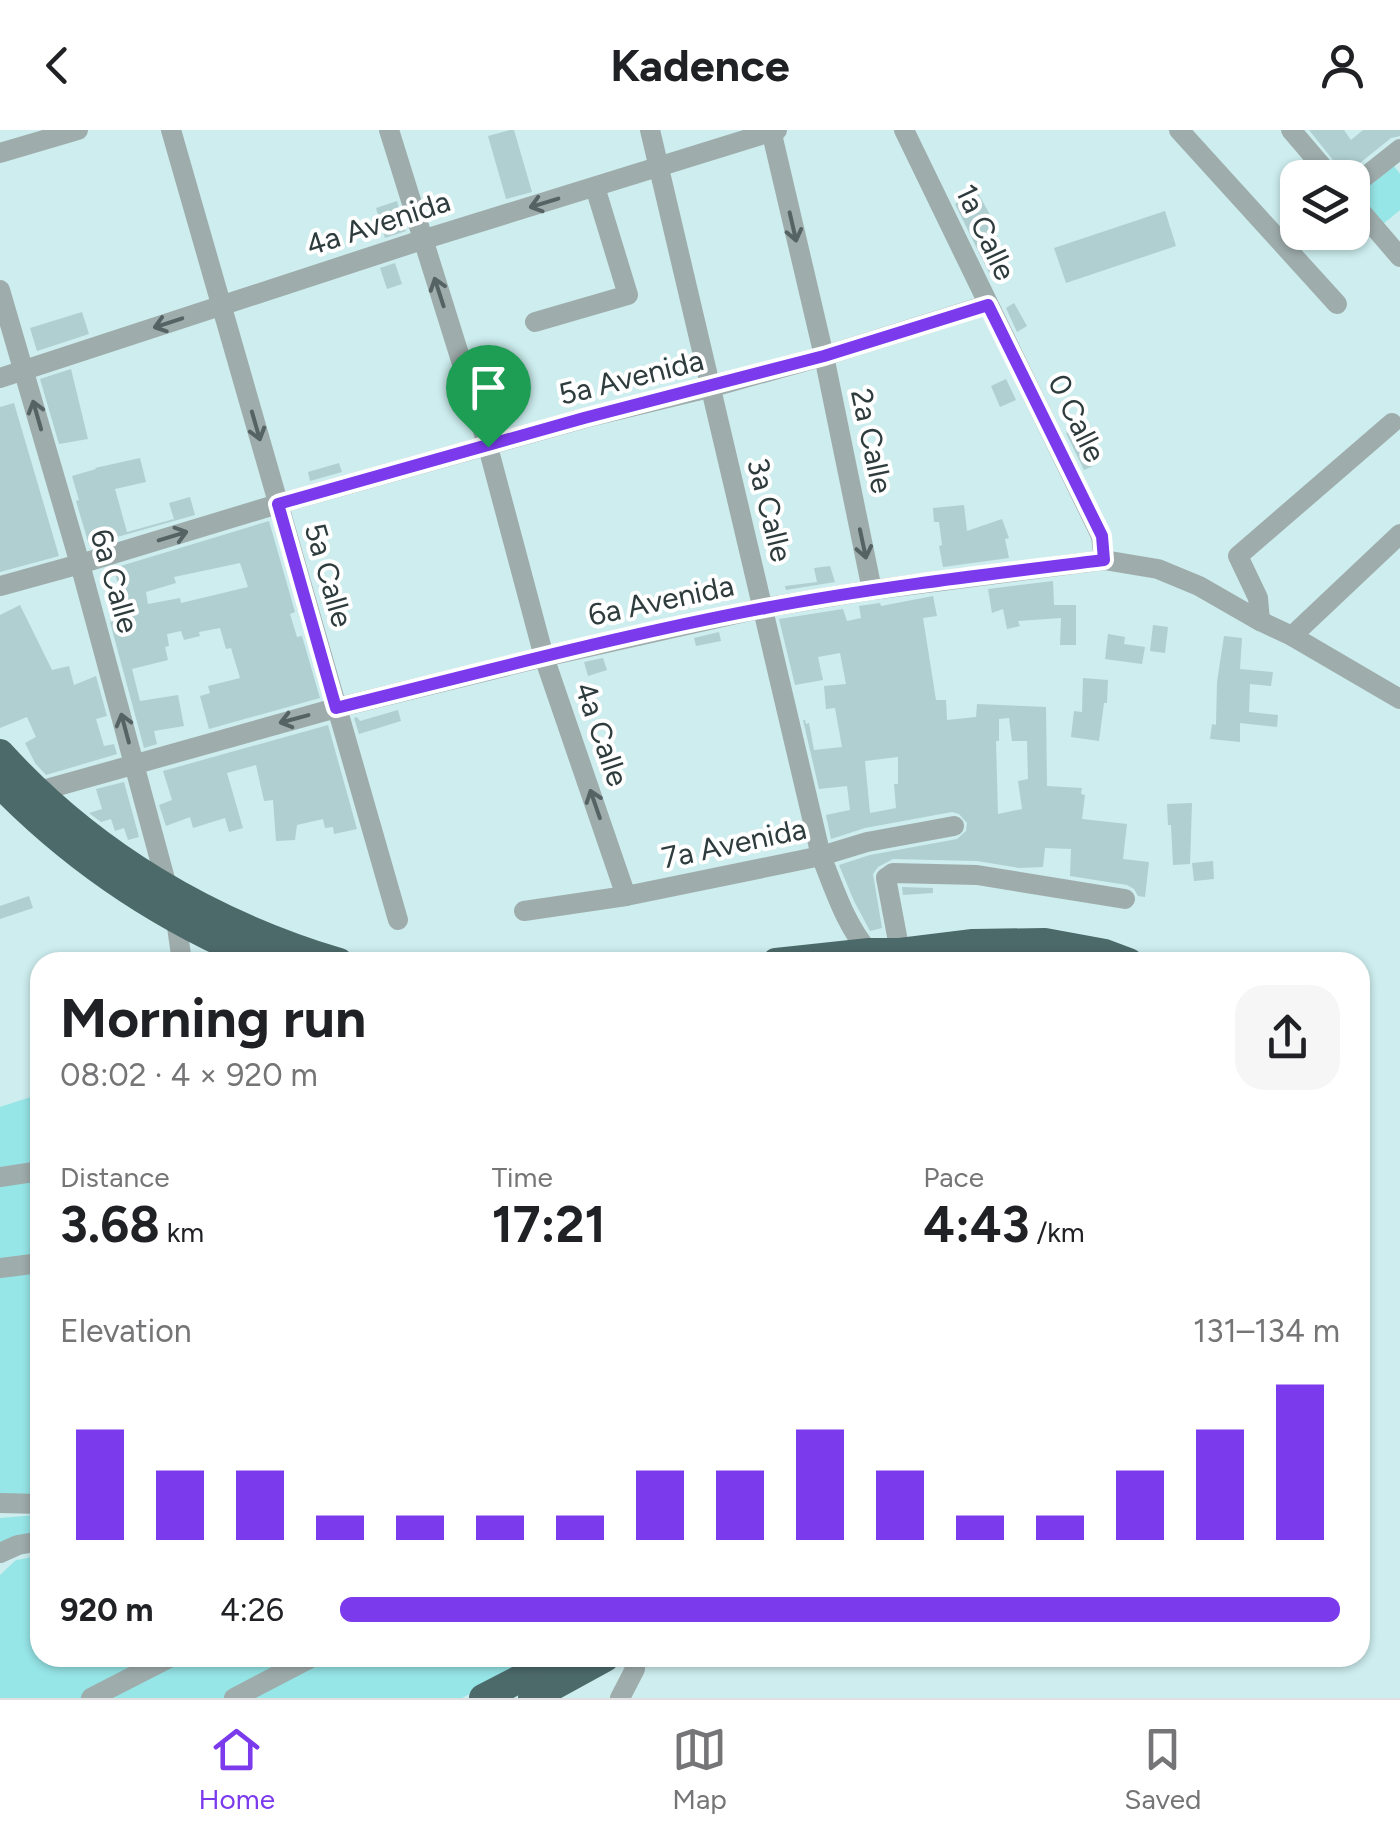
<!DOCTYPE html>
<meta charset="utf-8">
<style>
:root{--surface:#fff;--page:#f6f6f6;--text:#202124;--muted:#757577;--line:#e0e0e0;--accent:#7c3aed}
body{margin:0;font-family:Figtree,sans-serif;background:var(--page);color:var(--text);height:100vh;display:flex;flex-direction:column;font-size:38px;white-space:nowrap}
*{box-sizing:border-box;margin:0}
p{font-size:32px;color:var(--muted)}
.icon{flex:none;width:55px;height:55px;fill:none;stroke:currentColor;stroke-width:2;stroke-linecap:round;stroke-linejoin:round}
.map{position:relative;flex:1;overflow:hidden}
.panel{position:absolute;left:30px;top:822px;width:1340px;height:715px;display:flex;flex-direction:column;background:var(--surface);border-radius:30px;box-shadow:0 2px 8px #0004}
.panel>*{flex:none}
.controls{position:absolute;left:1280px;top:30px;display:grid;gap:20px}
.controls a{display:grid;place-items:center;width:90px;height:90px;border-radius:20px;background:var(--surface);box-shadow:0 2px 8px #0004;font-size:50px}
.pin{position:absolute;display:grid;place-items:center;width:85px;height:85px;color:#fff;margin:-102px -42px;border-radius:50% 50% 50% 0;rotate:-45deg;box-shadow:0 0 10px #0007}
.pin .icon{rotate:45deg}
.round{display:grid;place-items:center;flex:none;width:105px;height:105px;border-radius:30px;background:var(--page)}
.overview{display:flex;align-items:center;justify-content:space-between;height:170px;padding:0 30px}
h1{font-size:55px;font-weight:700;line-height:75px}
.metrics{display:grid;grid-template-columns:repeat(3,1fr);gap:15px;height:170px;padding:10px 30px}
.metrics div{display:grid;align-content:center}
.metrics b{font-size:50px;font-weight:700}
.metrics small{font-size:28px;font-weight:400}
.metrics p{font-size:28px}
.chart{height:280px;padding:20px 30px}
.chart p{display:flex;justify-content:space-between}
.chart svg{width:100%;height:180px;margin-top:10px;stroke:var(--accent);stroke-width:6}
ul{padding:0 30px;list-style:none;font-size:32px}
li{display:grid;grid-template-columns:160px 120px 1fr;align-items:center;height:75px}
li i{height:25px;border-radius:12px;background:var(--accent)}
header{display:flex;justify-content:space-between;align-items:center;height:130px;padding:0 30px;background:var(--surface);font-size:45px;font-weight:700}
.tabs{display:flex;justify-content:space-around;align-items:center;height:140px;border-top:2px solid var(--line);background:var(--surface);font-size:28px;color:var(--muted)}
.tabs a{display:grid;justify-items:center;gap:5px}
.tabs .active{color:var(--accent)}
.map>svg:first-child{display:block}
.green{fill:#96e5e7}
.building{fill:#afcfd0;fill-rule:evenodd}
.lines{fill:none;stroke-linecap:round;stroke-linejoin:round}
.minor{stroke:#9facac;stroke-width:20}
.highway{stroke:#4d6a6b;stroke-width:28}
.oneway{stroke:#566364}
.route-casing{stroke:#fff;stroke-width:20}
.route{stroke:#7c3aed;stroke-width:12}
.labels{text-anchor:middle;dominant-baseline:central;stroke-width:8;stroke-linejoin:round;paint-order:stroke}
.street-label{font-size:30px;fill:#2f3c3d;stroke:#fff}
</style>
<header><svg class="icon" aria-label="back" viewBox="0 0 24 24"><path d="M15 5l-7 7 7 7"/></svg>Kadence<svg class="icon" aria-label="person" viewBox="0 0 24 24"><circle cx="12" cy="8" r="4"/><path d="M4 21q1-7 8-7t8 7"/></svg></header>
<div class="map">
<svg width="1400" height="1568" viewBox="0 0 1400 1568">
<rect width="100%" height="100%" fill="#cdedee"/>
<!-- green -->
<g class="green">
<path d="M1394,36L1400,44V80L1377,99L1353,69Z"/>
<path d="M40,964V1366L0,1368V977Z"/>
<path d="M37,1385L40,1388L39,1403L0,1416V1388Z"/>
<path d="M40,1426V1528H536L462,1568H0V1445L16,1430Z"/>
</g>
<!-- building -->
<g class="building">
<path d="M510,0H514L532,62L506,69L488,6Z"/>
<path d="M1309,0H1344L1351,10L1363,0H1400V6L1391,8L1345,45Z"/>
<path d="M977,61L990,85L986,87L998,107L992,110L1006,132L989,143L955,74Z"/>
<path d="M397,71L406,101L385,108L376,78Z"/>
<path d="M1165,81L1176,116L1066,153L1054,118Z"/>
<path d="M395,133L402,154L387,159L380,138Z"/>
<path d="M1014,173L1027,196L1017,202L1006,178Z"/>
<path d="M82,182L89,204L37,221L30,198Z"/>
<path d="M71,239L88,309L59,314L40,249Z"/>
<path d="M1006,249L1016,270L1000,277L991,256Z"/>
<path d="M14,273L59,426L0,442V277Z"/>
<path d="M1074,299L1093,336L1084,340L1066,303Z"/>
<path d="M140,328L146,352L115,359L127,402L174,389L169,373L190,367L195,385L89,415L76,371L79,370L72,346L96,339L95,338Z"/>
<path d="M339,333L342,342L310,351L308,342Z"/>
<path d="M964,375L967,401L1002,389L1009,408L1005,409L1009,428L943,437L939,416L942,415L939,392H934L933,378Z"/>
<path d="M269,391L295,482L290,484L297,507L302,506L320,568L209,599L200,566L210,563L208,556L240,548L231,518L226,519L220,498L199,502L200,506L184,510L181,501L167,504L169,516L165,517L168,530L132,539L140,571L178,565L184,596L154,601L157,614L144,618L110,492L114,491L107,467L120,463L114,438ZM240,433L248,457L181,473L180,468L148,474L146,462L176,453L174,447Z"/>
<path d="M830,436L835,452L786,460L785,456L817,452L814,438Z"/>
<path d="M1053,451L1054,475H1076V515H1060L1061,488L1018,491L1020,496L1007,499L1003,479L992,483L988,459Z"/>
<path d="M933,466L937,486L923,488L936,570H946L947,590L976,587L977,574L1046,577L1047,656L1082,658L1081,664L1085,665L1082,689L1127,694L1123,729L1149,732L1145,767L1138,766L1134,759L1127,755L1070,746L1071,719L1045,718L1043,737L1019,738L977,731L893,729L878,737L873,744L882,798L870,801L854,771L839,735L870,725L957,709L966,701L967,693L959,684L952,682L865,698L831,709L826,685L850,680L847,656L819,659L803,590H805L806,594L809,593L814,620L842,617L835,578L826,579L824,556L846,554L840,523L818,527L823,550L795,555L779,489L843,479L847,491L861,488L859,476L880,473L881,476ZM1009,588L1012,611H1027L1028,649L1018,651L1022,679L998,684L996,611H999V589ZM898,627V654H894L896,678L870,683L865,631Z"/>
<path d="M20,475L52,540L69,536L74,555L96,546L107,586L96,589L104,616L114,614L117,624L46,645L35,633L25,613L36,607L27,587L0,598V485Z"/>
<path d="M1153,495L1168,497L1165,523L1150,521Z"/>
<path d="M719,502L721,511L696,516L694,508Z"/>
<path d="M1108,504L1125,507L1124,514L1145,517L1142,534L1105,529Z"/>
<path d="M1224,506L1242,508L1240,539L1273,542L1271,556L1250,554L1249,582L1278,585L1277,597L1240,593V612L1210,609L1212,594L1216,595L1217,552Z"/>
<path d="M603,528L607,540L588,546L584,532Z"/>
<path d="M1083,548L1108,550L1107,573H1104L1099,611L1071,607L1074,581L1082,582Z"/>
<path d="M398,580L401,591L359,604L354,588L357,587L360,591Z"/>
<path d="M328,595L357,699L334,704L333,697L325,698L323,689L297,695L295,710L276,711L273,670L264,671L256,635L227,643L243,698L229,702L225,688L193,698L190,687L166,696L159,675L172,670L163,641Z"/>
<path d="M124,652L139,707L128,710L124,698L115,701L111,689L101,692L89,683L102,679L96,659Z"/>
<path d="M1192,673L1190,734L1173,735L1171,695H1168L1167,674Z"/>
<path d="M1213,731L1214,749L1194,751L1192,733Z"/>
<path d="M902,757L933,758V763L903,765Z"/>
<path d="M29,766L33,778L0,789V776Z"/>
</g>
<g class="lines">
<!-- minor -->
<g class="minor">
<path d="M171,0L398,790"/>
<path d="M389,0L488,317L544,527L626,766"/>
<path d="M650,0L821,726C835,760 845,794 869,822"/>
<path d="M771,0L824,226L872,460"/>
<path d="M904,0L1101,406L1104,430"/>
<path d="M1179,0L1337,174"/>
<path d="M1291,0L1332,48"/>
<path d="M0,23L78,0"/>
<path d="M1352,57L1400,19"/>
<path d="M1352,71L1400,127"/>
<path d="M0,160L80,434L168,760"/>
<path d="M535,192L628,165L595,57"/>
<path d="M0,248L422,110L777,0"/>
<path d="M0,456L80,434L278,374L585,288L709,258L824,226L987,175"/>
<path d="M1260,491L1258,468L1238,426L1392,293"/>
<path d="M1292,506L1400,404"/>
<path d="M36,662L336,578L544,527L763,478L872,460L1104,430L1158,439L1199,456L1260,491L1292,506L1400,569"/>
<path d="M524,781L626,766L821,726L867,712L954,696"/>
<path d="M176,790L182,832"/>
<path d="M900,822L887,753L886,748L893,743L977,745L1125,769"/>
<path d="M0,1047L40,1041"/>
<path d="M0,1138L40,1133"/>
<path d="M0,1373L40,1374"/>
<path d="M0,1423L18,1415L40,1411"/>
<path d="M91,1568L169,1528"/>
<path d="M234,1568L311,1528"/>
<path d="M620,1568L635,1539L633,1528"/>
</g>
<!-- highway -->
<g class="highway">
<path d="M0,623C92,724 209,793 339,832"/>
<path d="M0,654C76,732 165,791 266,832"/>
<path d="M776,832L869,822H900L973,813L1045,812L1105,823L1129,832"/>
<path d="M1020,832L1069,830"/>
<path d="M483,1568L560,1528"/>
<path d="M532,1568L605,1528"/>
</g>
</g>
<!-- one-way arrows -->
<defs><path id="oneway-shaft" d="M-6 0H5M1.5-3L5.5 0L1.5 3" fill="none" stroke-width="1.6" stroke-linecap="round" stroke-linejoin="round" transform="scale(2.5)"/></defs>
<g class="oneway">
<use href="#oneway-shaft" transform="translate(544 73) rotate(163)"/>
<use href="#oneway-shaft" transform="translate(793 97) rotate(77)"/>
<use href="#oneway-shaft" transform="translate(439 162) rotate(-108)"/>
<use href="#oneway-shaft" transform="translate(168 193) rotate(162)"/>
<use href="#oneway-shaft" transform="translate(37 285) rotate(-106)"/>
<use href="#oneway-shaft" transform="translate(256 296) rotate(74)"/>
<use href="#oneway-shaft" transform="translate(173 406) rotate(-17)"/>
<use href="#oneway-shaft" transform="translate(863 414) rotate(78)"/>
<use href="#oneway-shaft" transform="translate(294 589) rotate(165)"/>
<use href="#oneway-shaft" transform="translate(125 598) rotate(-105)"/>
<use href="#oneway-shaft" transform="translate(595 674) rotate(-109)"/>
</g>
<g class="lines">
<defs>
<path id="route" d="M988,175L1102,406L1104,430C991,444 877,457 765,478C621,505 478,543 336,578L278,374L584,288L824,226Z"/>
</defs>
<!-- route casing -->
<use href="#route" class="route-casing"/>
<!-- route -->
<use href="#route" class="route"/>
</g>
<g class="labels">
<!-- street labels -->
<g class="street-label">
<text transform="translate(378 93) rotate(-18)">4a Avenida</text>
<text transform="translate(986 102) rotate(65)">1a Calle</text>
<text transform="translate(631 247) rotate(-14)">5a Avenida</text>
<text transform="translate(1077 288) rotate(64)">0 Calle</text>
<text transform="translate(872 311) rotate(78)">2a Calle</text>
<text transform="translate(770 380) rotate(76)">3a Calle</text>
<text transform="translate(329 445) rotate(74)">5a Calle</text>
<text transform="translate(115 451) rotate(74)">6a Calle</text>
<text transform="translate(661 470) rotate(-12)">6a Avenida</text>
<text transform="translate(602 604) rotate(71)">4a Calle</text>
<text transform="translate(734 713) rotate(-12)">7a Avenida</text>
</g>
</g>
</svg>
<div class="controls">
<a><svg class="icon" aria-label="layers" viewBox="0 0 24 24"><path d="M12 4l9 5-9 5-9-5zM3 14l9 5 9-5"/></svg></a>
</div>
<div class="pin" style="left:488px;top:317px;background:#1e9e55"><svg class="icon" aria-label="arrive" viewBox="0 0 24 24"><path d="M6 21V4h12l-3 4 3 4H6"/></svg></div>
<section class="panel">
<div class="overview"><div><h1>Morning run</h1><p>08:02 · 4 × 920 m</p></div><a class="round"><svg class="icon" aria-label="share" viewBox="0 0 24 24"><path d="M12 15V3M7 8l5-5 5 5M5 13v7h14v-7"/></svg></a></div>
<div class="metrics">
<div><p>Distance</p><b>3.68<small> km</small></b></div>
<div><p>Time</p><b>17:21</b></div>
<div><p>Pace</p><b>4:43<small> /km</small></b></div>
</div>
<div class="chart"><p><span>Elevation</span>131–134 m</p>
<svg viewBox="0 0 160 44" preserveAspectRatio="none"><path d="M5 44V17M15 44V27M25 44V27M35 44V38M45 44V38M55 44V38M65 44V38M75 44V27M85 44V27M95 44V17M105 44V27M115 44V38M125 44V38M135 44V27M145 44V17M155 44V6"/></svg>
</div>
<ul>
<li><b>920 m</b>4:26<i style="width:100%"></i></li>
</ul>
</section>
</div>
<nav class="tabs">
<a class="active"><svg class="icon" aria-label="home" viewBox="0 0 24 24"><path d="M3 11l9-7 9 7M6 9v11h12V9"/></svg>Home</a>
<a><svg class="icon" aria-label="map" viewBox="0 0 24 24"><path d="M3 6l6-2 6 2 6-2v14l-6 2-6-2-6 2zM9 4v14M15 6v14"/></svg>Map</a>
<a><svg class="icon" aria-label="saved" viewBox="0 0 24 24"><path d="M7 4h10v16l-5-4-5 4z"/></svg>Saved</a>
</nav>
